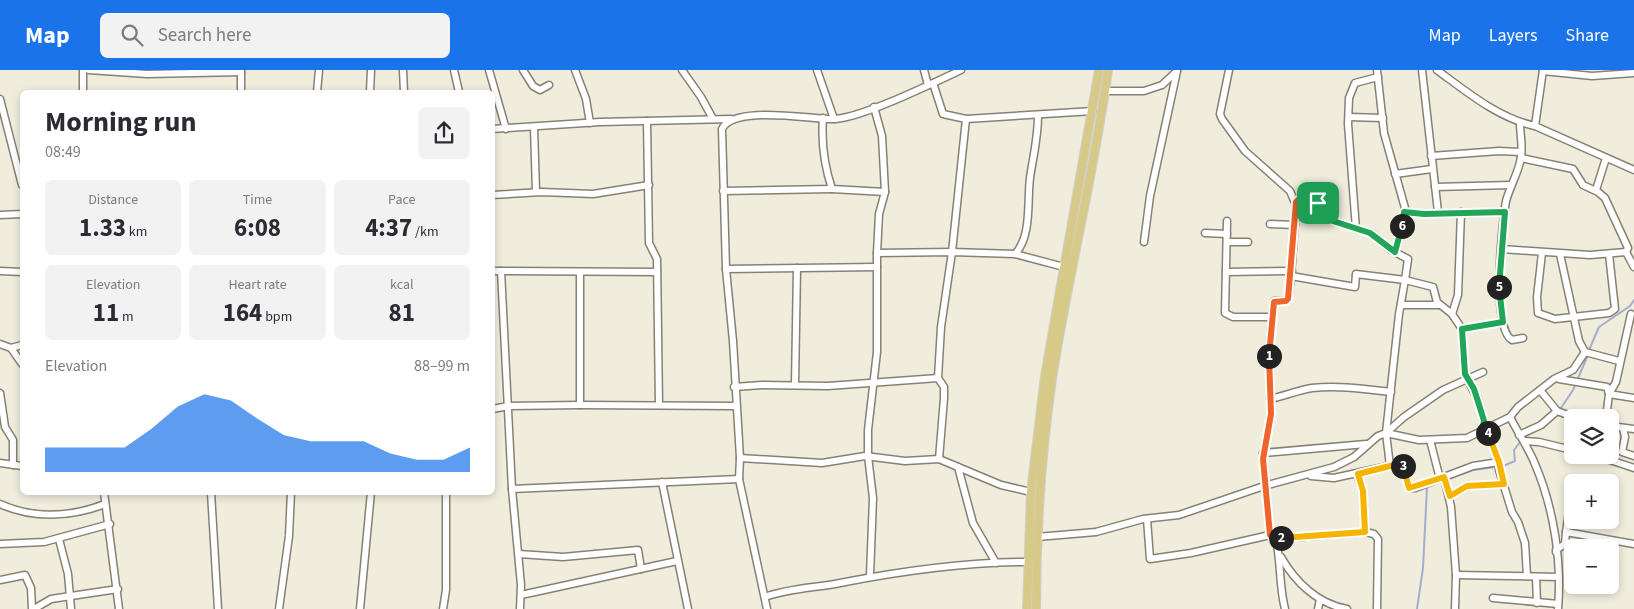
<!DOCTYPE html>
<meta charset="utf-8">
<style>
:root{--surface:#fff;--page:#f2f2f3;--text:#2b2b33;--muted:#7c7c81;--accent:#1a73e8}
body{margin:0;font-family:"Source Sans 3",sans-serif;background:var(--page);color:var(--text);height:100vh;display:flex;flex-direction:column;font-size:19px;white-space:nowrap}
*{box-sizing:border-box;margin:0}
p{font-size:16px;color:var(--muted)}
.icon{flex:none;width:28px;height:28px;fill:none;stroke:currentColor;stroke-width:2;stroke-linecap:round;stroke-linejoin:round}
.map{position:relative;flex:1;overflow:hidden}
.drawer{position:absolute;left:20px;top:20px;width:475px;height:405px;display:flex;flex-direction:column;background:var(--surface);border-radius:8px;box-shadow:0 2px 8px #0003}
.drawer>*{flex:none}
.fabs{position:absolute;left:1564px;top:339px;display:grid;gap:10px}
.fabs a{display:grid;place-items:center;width:55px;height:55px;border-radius:8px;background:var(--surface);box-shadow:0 2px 8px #0003;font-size:25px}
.pin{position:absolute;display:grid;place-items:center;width:42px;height:42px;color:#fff;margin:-21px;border-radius:10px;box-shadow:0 2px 8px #0006}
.km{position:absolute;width:25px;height:25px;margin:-12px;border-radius:50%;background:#222;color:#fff;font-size:14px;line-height:25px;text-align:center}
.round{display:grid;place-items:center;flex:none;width:52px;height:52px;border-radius:8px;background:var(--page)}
.headline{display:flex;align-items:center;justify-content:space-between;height:85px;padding:0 25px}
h1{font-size:28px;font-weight:700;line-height:38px}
.stats{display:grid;grid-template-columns:repeat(3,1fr);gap:8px;height:85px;padding:5px 25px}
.stats div{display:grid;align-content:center;border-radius:8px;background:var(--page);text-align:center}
.stats b{font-size:25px;font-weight:700}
.stats small{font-size:14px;font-weight:400}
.stats p{font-size:14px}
.chart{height:140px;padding:10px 25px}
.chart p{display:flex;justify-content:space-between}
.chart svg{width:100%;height:90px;margin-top:5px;fill:var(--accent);opacity:.7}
header{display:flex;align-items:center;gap:30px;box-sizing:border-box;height:70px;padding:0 25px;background:var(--accent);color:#fff}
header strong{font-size:24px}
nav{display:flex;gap:28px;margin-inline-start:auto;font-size:18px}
.search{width:350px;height:45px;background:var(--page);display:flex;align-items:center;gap:12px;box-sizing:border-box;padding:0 18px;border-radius:8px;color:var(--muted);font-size:19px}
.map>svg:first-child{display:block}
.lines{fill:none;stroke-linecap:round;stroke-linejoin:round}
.stream{stroke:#a4add0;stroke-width:2}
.minor-casing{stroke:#858274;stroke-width:9}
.major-casing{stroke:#cfcfce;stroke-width:10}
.minor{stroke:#fff;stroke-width:6}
.major{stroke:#d7ca89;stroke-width:8}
.split-1-casing{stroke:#fff;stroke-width:10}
.split-2-casing{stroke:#fff;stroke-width:10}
.split-3-casing{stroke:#fff;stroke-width:10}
.split-4-casing{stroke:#fff;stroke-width:10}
.split-5-casing{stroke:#fff;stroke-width:10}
.split-6-casing{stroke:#fff;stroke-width:10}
.split-7-casing{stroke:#fff;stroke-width:10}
.split-1{stroke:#f0652b;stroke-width:6}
.split-2{stroke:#f0652b;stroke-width:6}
.split-3{stroke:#f5b400;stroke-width:6}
.split-4{stroke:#f5b400;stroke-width:6}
.split-5{stroke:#22a559;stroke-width:6}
.split-6{stroke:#22a559;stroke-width:6}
.split-7{stroke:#22a559;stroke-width:6}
</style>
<header>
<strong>Map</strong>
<div class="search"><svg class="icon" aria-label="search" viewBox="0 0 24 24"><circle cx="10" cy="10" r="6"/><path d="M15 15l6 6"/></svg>Search here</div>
<nav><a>Map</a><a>Layers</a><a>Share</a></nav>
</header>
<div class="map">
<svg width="1634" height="539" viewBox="0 0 1634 539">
<rect width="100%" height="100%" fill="#f0eddd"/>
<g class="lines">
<!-- stream -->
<g class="stream">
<path d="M1589,280L1599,257L1630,236L1634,230"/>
<path d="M1559,341L1573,320L1588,285"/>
<path d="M1524,368L1532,362"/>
<path d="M1445,410L1473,400L1503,396L1515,391L1514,380L1521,371"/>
<path d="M1417,539L1423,498L1427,417"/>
</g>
<defs>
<g id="minor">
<path d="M83,0V22"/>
<path d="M89,0L147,4L241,2"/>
<path d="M241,0V22"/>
<path d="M403,0L404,22"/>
<path d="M454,0L459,22"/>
<path d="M489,0L506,59"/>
<path d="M523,0L533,16L540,20L549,15"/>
<path d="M575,0L586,29L590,53"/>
<path d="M682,0L701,27L713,49"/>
<path d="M817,0L834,49"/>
<path d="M924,0L928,15"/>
<path d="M1229,0L1220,44L1222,49L1245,81L1290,121L1296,135L1291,206"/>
<path d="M1377,0L1384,63L1405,138L1401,162L1395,182"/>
<path d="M1422,0L1438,142"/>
<path d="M1437,0C1467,22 1498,48 1535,56L1634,100"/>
<path d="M1543,1L1592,6L1634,3"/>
<path d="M933,13L943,44L966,49L1093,41"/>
<path d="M1105,21H1144L1162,15L1177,1"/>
<path d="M317,22L319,0"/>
<path d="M370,22L371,0"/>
<path d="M0,29L22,115"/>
<path d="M874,37L882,66L885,122"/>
<path d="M1349,47L1383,48"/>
<path d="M823,48C821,74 824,95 832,119L885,122L879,144L877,183V282L868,360V386L873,428L870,506"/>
<path d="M647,51L649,173L657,189L659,335"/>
<path d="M1520,53C1520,64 1523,76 1521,87C1519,102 1510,116 1506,131C1502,154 1491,258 1512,270L1523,268"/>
<path d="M1535,56L1543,0"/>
<path d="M534,57L536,122"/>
<path d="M492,59L600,52L731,49"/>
<path d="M1431,86L1499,81L1521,82"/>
<path d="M1395,104L1432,99"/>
<path d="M1435,117L1511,115"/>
<path d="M1596,120L1606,88"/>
<path d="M723,121L832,119"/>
<path d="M492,125L542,122L593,124L649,115"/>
<path d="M1296,135L1298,130L1327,135L1333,151L1371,163L1391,180L1408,189L1405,210L1433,217L1437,232L1452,244L1462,259L1465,304L1478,330L1484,351L1482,361"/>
<path d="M1404,142L1424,144L1505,142"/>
<path d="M0,145L22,144"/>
<path d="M1227,151L1225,243L1233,247H1272"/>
<path d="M1270,154L1295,155"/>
<path d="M1356,159L1348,54L1349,28L1355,13L1378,7"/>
<path d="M1205,163L1227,164"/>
<path d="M1144,172L1150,126L1177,1"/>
<path d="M1227,172H1248"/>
<path d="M1502,179L1590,185L1626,182L1628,178L1605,128L1598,122L1583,115L1573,99L1521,88"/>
<path d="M1626,182L1634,197"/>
<path d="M877,183L952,182L1015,184C1032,166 1027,132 1030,108C1033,87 1038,68 1038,46"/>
<path d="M1542,183L1537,227L1538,243L1555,249L1609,243L1615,239L1609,184"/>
<path d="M1015,184L1064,197"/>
<path d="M1560,184L1579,271L1585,282L1619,291"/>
<path d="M726,199L877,197"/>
<path d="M0,201L22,202"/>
<path d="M492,201L657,202"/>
<path d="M501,201L512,419L521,515L520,539"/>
<path d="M580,202V335"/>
<path d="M1226,202L1292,201"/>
<path d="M1401,235H1439"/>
<path d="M1452,244L1458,225L1461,142"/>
<path d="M1462,259L1503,252"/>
<path d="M0,274L11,278L22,294"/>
<path d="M11,278L22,275"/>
<path d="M1559,309L1607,317L1609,324L1634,328"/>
<path d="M795,315L797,198"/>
<path d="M734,317L762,315L828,316L938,308"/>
<path d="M1540,320L1557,341"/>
<path d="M0,323L5,357L13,370V395"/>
<path d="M1270,329C1284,326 1299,320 1312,318C1338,315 1365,319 1391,322"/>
<path d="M492,339L509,336L580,335L736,336"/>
<path d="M1557,341L1576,348"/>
<path d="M1510,347C1518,363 1528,377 1535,394C1554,439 1562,491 1558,539"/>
<path d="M1606,348L1609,324L1616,312L1631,244"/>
<path d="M1610,356L1634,359"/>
<path d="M1623,358L1625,367L1622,382L1634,386"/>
<path d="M1486,359L1499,392V400L1512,442L1518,452L1525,473L1527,506"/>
<path d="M1386,363L1419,370L1467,368L1510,347L1518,337L1554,309L1573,300L1585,282"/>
<path d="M1519,365L1541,355L1557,341"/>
<path d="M1430,370L1440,409"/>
<path d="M1524,371L1539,372L1572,380"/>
<path d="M1263,383L1366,374"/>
<path d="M1595,385L1634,398"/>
<path d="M740,388L822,393L865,386L905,391L939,389L1001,415L1031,422"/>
<path d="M939,389L944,328V317L938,308L941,257L952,182L966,49"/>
<path d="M0,393L22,396"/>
<path d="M958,397L973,453L996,493"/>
<path d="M1311,406L1334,408L1398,394L1403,395L1409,418H1415L1473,396L1499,392"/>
<path d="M1444,407L1451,437L1456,505L1455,539"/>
<path d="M662,412L688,539"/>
<path d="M512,419L739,409"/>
<path d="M104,422L119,539"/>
<path d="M211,422L218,539"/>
<path d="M1450,426L1467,416L1504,414"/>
<path d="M0,434C34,449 71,447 105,434"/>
<path d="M1147,449L1150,489L1191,483L1270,465"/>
<path d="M1365,462L1374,464L1378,469L1377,539"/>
<path d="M1566,462L1571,429"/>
<path d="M1037,467L1096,462L1143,449L1179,445L1264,416L1334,397L1354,387L1378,366L1386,363L1404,347L1443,320L1483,302"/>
<path d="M59,469L68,504L71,539"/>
<path d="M1276,469L1365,462L1363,421L1357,404"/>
<path d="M0,474L44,472L110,454"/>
<path d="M1556,482V480L1565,474L1566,462L1634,474"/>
<path d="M519,484L563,487L638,480L641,499"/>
<path d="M1281,487C1295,512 1318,534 1347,539"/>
<path d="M1456,505L1559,507"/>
<path d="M1536,507L1537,533"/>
<path d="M0,510L25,505L31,518L32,539"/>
<path d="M521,525L677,491"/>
<path d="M765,527C790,518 815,518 840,513C902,501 965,492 1027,492"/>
<path d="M1493,528L1558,534"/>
<path d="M34,539L51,529L118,519"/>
<path d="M279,539L289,466L291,422"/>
<path d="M360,539L371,422"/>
<path d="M443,539L446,520V422"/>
<path d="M767,539L739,409L740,388L733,271L726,199L722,59C733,35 809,49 832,49C858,50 935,12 961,0"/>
<path d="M1285,539C1279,516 1281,492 1276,469L1270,465L1263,389L1271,344L1269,281L1274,231H1286L1288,229L1291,206L1355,217L1356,204L1405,210L1399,244L1386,363L1390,396"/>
<path d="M1318,539L1320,529"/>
</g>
<g id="major">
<path d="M1027,539L1031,422L1045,306L1099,0"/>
<path d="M1036,539C1036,462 1041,386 1052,309C1068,206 1094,104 1108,0"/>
</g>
</defs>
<!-- minor casing -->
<use href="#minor" class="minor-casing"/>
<!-- major casing -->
<use href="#major" class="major-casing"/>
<!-- minor -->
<use href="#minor" class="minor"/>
<!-- major -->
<use href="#major" class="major"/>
</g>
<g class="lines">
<defs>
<path id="split-1" d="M1269,286L1274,232L1286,231L1288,229L1296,132L1298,130L1318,133"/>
<path id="split-2" d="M1269,286L1271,344L1263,389L1270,465L1276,469L1281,468"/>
<path id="split-3" d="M1281,468L1365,462L1363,421L1358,404L1398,394L1403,396"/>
<path id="split-4" d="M1403,396L1409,418L1444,407L1450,426L1467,416L1504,414L1499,392L1488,363"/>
<path id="split-5" d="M1488,363L1486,359L1482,361L1484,351L1481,341L1474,319L1465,304L1462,259L1503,252L1499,217"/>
<path id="split-6" d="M1402,156L1404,142L1424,144L1505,142L1499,217"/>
<path id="split-7" d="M1318,133L1327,135L1333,151L1370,163L1395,182L1402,156"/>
</defs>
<!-- split-1 casing -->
<use href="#split-1" class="split-1-casing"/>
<!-- split-2 casing -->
<use href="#split-2" class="split-2-casing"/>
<!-- split-3 casing -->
<use href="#split-3" class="split-3-casing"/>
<!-- split-4 casing -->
<use href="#split-4" class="split-4-casing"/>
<!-- split-5 casing -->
<use href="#split-5" class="split-5-casing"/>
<!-- split-6 casing -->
<use href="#split-6" class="split-6-casing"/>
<!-- split-7 casing -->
<use href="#split-7" class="split-7-casing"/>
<!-- split-1 -->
<use href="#split-1" class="split-1"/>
<!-- split-2 -->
<use href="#split-2" class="split-2"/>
<!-- split-3 -->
<use href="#split-3" class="split-3"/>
<!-- split-4 -->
<use href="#split-4" class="split-4"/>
<!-- split-5 -->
<use href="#split-5" class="split-5"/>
<!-- split-6 -->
<use href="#split-6" class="split-6"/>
<!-- split-7 -->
<use href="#split-7" class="split-7"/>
</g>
</svg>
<div class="fabs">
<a><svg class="icon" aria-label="layers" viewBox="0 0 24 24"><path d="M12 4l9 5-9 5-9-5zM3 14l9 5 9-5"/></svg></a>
<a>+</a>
<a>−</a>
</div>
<div class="pin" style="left:1318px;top:133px;background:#1e9e55"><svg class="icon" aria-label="arrive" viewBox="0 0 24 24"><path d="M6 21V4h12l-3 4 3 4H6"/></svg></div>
<b class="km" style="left:1269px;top:286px">1</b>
<b class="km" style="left:1281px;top:468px">2</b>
<b class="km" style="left:1403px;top:396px">3</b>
<b class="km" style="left:1488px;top:363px">4</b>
<b class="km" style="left:1499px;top:217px">5</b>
<b class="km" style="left:1402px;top:156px">6</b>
<section class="drawer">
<div class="headline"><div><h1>Morning run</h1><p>08:49</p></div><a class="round"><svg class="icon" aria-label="share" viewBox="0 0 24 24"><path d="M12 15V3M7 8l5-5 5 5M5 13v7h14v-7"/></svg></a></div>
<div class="stats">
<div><p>Distance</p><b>1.33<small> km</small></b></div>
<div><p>Time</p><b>6:08</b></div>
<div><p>Pace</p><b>4:37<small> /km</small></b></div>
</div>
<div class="stats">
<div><p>Elevation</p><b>11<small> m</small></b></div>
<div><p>Heart rate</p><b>164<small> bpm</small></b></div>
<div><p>kcal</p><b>81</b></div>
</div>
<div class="chart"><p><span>Elevation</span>88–99 m</p>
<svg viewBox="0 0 160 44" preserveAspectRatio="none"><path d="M0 44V32L10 32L20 32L30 32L40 23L50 12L60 6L70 9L80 18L90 26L100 29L110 29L120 29L130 35L140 38L150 38L160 32V44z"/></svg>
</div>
</section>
</div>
